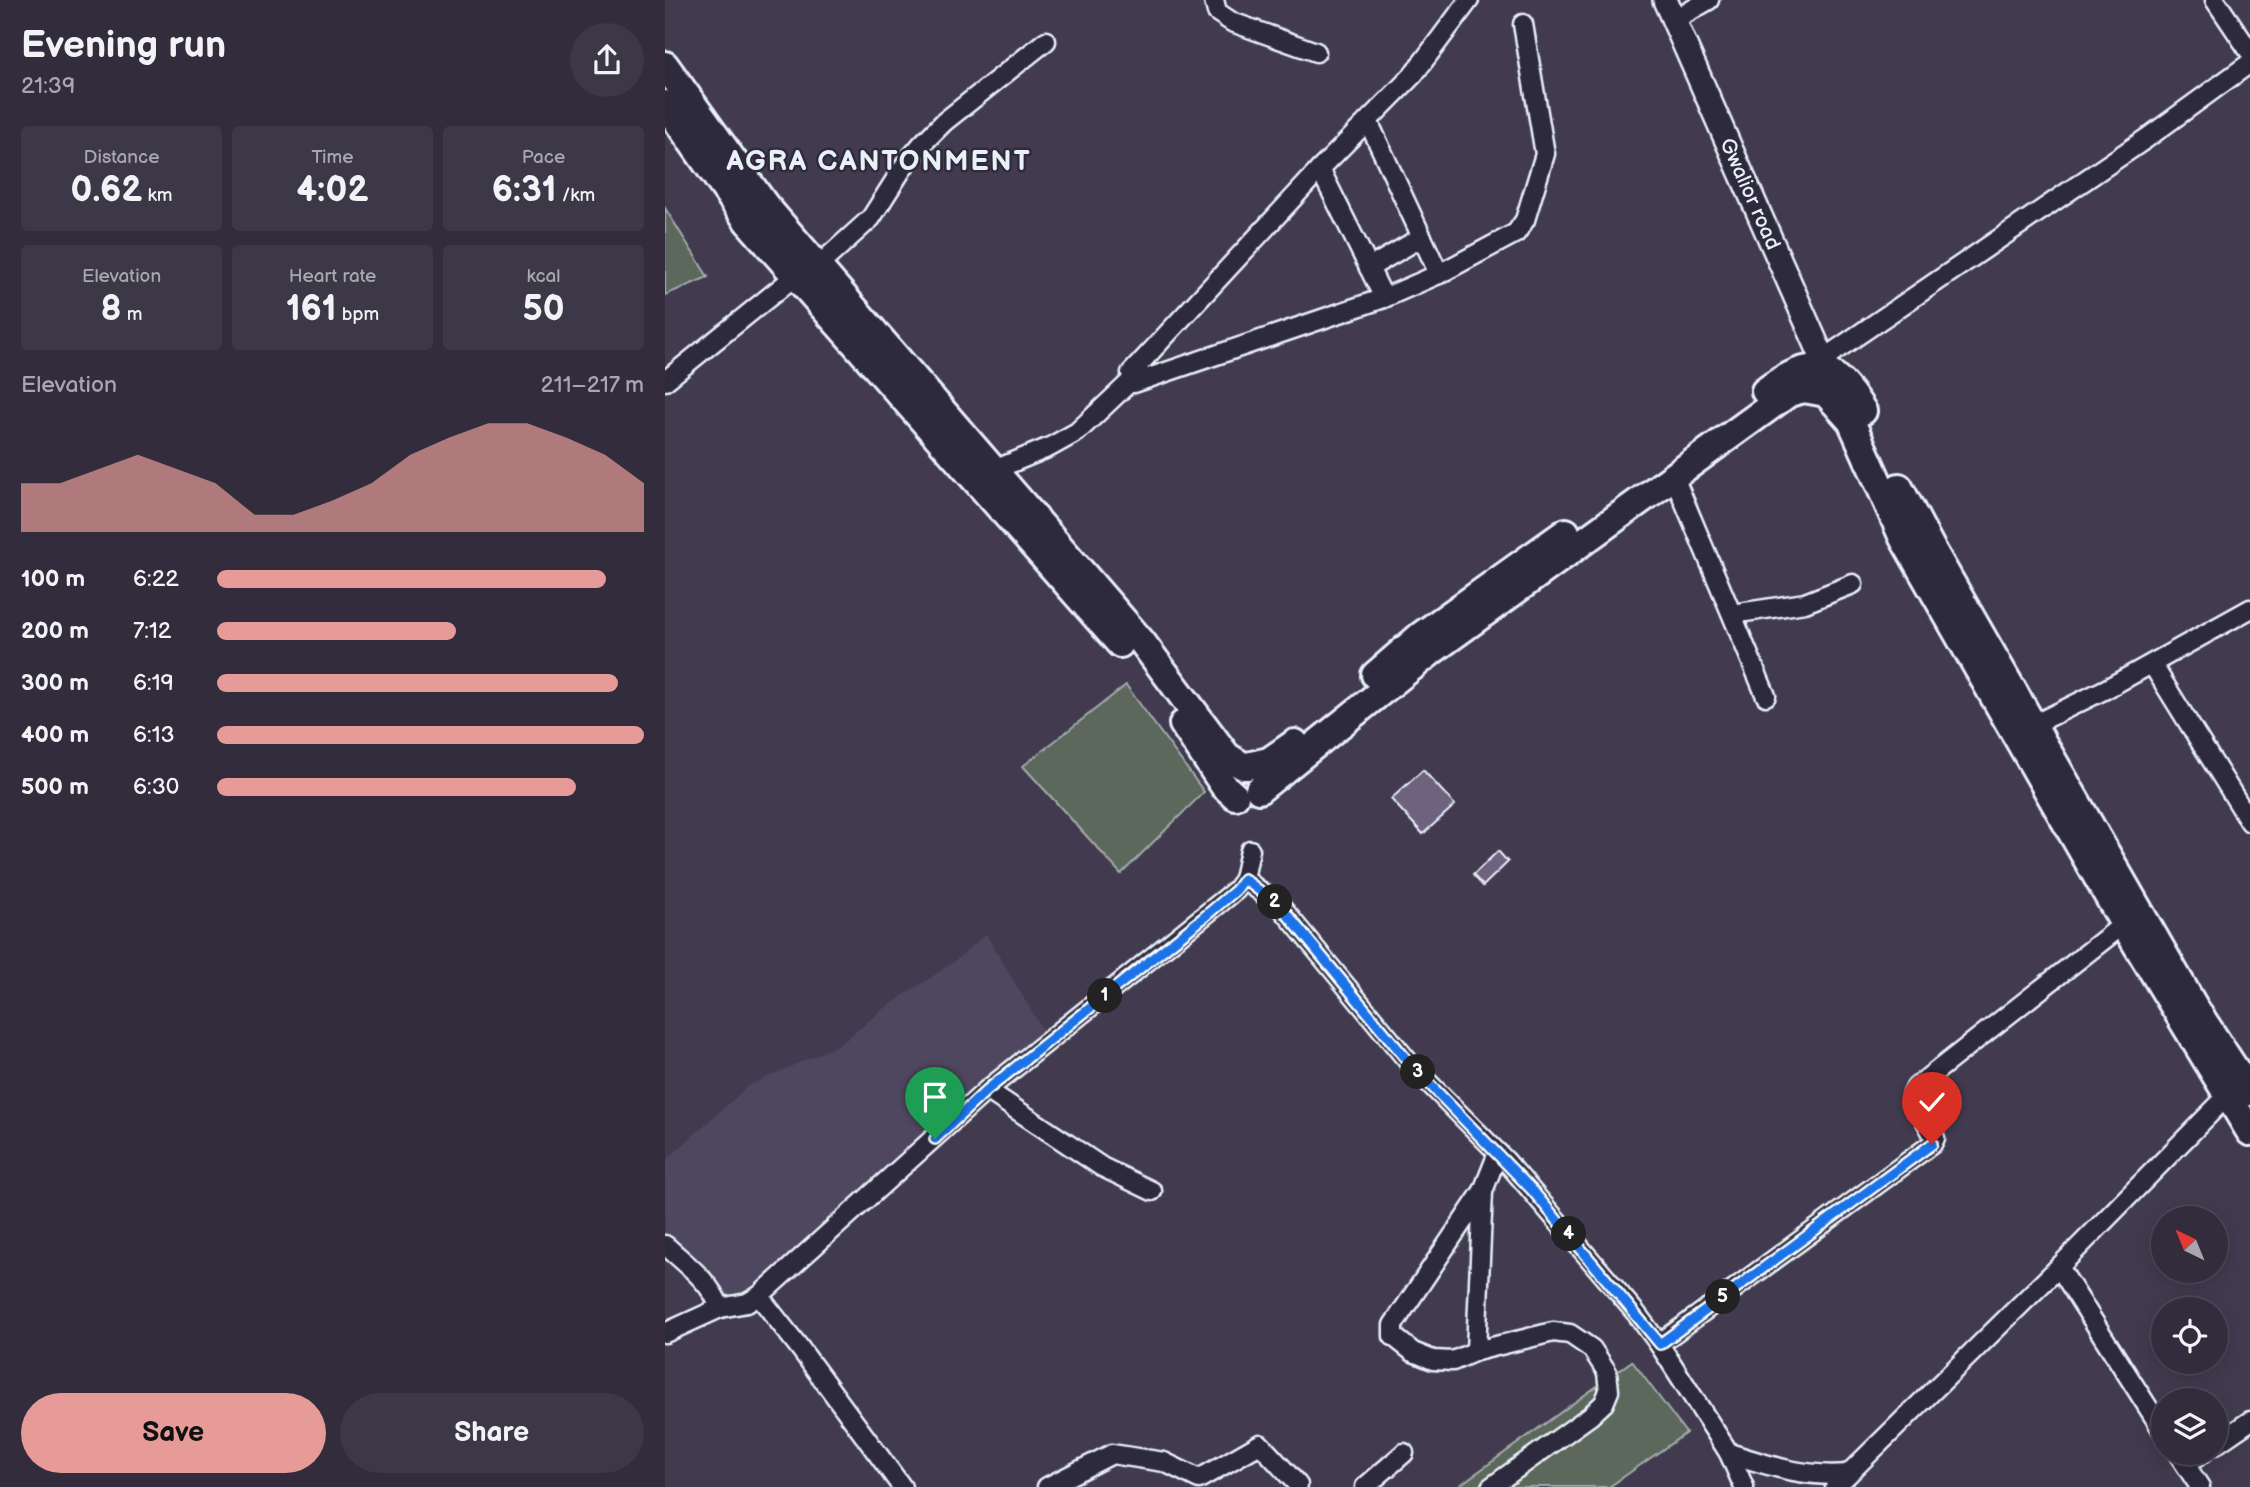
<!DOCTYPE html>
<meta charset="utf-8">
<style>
:root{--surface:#322c3c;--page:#3d3847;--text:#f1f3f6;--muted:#a8a7af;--line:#4d4856;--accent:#e69b98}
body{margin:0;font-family:"Balsamiq Sans",sans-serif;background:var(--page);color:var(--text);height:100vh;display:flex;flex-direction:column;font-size:26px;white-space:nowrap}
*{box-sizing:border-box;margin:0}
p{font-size:23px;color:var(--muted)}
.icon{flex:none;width:38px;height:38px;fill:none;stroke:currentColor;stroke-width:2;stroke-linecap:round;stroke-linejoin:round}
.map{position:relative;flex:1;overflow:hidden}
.drawer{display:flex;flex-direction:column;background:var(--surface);width:665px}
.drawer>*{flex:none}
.needle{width:46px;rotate:317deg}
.fabs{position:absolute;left:1486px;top:1206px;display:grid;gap:14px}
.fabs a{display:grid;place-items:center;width:77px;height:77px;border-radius:50%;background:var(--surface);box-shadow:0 4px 18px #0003,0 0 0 2px var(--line);font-size:35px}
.pin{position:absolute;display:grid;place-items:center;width:60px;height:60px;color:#fff;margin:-72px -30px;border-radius:50% 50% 50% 0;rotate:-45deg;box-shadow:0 0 7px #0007}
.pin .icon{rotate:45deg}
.km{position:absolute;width:35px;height:35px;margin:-18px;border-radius:50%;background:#222;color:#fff;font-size:19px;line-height:35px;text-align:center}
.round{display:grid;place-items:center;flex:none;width:74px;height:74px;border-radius:37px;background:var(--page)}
.headline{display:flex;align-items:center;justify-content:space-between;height:119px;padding:0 21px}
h1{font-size:38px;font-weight:600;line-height:52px}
.metrics{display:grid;grid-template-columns:repeat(3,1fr);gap:10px;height:119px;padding:7px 21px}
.metrics div{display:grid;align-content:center;border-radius:7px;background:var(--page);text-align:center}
.metrics b{font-size:35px;font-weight:600}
.metrics small{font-size:19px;font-weight:400}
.metrics p{font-size:19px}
.chart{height:196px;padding:14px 21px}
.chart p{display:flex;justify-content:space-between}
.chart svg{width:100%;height:126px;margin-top:7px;fill:var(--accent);opacity:.7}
.primary-button{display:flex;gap:14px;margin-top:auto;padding:14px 21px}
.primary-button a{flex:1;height:80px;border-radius:42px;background:var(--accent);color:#111;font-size:28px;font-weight:600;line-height:80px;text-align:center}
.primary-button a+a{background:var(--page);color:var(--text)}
ul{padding:0 21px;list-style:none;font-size:23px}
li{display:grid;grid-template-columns:112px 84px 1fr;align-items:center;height:52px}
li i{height:18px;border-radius:9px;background:var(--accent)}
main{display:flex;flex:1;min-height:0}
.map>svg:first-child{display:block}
.built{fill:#4f475e}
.green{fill:#5b675c;stroke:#a2acaa;stroke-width:2}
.building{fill:#6e627e;stroke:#e8f1f8;stroke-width:2}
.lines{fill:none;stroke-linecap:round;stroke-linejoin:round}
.minor-casing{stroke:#e8f1f8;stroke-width:23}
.major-casing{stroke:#e8f1f8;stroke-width:28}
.highway-casing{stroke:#e8f1f8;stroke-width:32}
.minor{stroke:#2f2a3d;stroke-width:18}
.major{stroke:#2f2a3d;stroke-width:23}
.highway{stroke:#2f2a3d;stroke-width:26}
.route-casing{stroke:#fff;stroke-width:14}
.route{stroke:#1a73e8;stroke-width:9}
.labels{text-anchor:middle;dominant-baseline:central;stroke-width:5;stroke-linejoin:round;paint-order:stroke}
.street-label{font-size:21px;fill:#e8f1f8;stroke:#2f2a3d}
.district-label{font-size:28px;font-weight:bold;letter-spacing:2px;fill:#e8f1f8;stroke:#2f2a3d}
</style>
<main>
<section class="drawer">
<div class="headline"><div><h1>Evening run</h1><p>21:39</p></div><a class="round"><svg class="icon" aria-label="share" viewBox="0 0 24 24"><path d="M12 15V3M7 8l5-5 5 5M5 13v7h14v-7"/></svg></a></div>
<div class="metrics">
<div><p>Distance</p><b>0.62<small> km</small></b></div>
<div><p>Time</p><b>4:02</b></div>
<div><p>Pace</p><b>6:31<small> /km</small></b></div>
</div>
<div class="metrics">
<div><p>Elevation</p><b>8<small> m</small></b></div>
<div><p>Heart rate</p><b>161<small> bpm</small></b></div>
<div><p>kcal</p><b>50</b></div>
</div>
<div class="chart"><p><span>Elevation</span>211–217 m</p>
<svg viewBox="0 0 160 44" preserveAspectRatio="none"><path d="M0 44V27L10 27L20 22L30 17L40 22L50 27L60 38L70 38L80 33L90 27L100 17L110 11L120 6L130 6L140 11L150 17L160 27V44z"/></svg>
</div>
<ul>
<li><b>100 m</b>6:22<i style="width:91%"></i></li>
<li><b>200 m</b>7:12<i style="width:56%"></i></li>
<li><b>300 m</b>6:19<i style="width:94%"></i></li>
<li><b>400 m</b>6:13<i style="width:100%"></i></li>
<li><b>500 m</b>6:30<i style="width:84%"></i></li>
</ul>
<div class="primary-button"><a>Save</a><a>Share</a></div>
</section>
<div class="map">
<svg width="1585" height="1487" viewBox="0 0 1585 1487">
<rect width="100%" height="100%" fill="#423b50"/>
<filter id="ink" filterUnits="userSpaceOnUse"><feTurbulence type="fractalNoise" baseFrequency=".0143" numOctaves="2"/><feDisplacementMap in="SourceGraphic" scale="14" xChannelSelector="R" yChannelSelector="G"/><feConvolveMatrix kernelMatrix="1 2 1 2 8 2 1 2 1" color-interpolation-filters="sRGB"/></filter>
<g filter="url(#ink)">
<!-- built -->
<path class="built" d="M321,934L378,1031L379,1040L81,1302H65L48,1289L0,1238V1161L83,1086L177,1043L217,1010L286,964Z"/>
<!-- green -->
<g class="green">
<path d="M0,208L43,277L0,295Z"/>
<path d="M461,685L539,792L456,874L358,766Z"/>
<path d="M967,1361L1021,1433L944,1487H792Z"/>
</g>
<!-- building -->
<g class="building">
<path d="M758,770L790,805L758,834L726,799Z"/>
<path d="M833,851L843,862L818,886L808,875Z"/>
</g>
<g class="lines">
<defs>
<g id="minor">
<path d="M549,0L552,12L567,22L651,52"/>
<path d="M804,0L748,75L655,169L466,373L469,383L719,298L774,274L851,233L860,220L880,154L858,24"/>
<path d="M1550,0L1585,52"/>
<path d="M1009,20L1044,0"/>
<path d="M703,121L774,274"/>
<path d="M655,169L719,298"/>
<path d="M152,267L206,218L241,163L257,144L279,122L381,41"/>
<path d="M704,268L757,237"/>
<path d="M1158,359L1482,138L1585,63"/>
<path d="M0,381L129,277"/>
<path d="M329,470L385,447L412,432L467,380"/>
<path d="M1009,477L1101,696"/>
<path d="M1067,614L1140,603L1188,584"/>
<path d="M1487,664L1585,822"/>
<path d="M1368,725L1441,689L1585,609"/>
<path d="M579,879L616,907L747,1066L841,1161L971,1313L994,1344L1064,1453L1079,1487"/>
<path d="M322,1090L437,1167L487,1191"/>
<path d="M0,1245C20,1263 46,1282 55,1308"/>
<path d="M1394,1267L1498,1431"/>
<path d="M94,1296L134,1347L237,1487"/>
<path d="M0,1333L55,1308L82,1303L94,1296L322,1090L571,890L579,879L585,850"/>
<path d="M994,1344L1267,1144L1270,1138L1247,1096L1251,1087L1459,924"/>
<path d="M811,1351L818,1191"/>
<path d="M1550,1445L1585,1421"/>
<path d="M1512,1452L1535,1487"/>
<path d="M1064,1453C1105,1466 1140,1478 1183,1474"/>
<path d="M1521,1465L1539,1452"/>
<path d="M382,1487L447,1454L499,1462L534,1479L595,1444L633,1485"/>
<path d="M700,1487L739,1453"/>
<path d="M826,1487L925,1416L939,1403L944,1391L942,1372L927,1349L905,1334L888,1332L811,1351L788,1361L768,1360L748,1352L728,1336V1325L818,1191L833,1153"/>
<path d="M1170,1487L1394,1267L1570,1088"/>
</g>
<path id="major" d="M1000,0L1158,359L1153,386"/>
<g id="highway">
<path d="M0,65L100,205L477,642L562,756L578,766"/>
<path d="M0,104L83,222L455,644"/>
<path d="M1100,391C1148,357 1166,361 1198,411"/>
<path d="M1234,487L1268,551L1530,1008L1585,1092"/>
<path d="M710,675L755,636L901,532"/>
<path d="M518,724L559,786L570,796"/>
<path d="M582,766L604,761L630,743"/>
<path d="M594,790L767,651L1124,393L1139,389L1161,393L1186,421L1238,538L1459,924L1585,1132"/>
</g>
</defs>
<!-- minor casing -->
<use href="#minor" class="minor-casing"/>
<!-- major casing -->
<use href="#major" class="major-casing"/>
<!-- highway casing -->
<use href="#highway" class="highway-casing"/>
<!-- minor -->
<use href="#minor" class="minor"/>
<!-- major -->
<use href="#major" class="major"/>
<!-- highway -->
<use href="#highway" class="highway"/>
</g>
</g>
<g class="lines" filter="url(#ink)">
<defs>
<path id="route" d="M270,1139L322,1090L538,918L571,890L579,879L616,907L747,1066L867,1190L995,1344L1267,1144"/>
</defs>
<!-- route casing -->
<use href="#route" class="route-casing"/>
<!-- route -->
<use href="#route" class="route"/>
</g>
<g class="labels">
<!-- street labels -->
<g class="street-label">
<text transform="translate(1085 194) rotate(66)">Gwalior road</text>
</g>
<!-- district labels -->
<g class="district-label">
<text x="214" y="161">AGRA CANTONMENT</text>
</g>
</g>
</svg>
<div class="fabs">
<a><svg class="needle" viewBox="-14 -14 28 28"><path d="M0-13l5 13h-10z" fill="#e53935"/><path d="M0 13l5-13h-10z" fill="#a8a7af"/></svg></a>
<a><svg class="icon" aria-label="locate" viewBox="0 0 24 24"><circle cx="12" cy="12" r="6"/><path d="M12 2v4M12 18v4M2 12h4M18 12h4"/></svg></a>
<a><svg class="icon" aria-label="layers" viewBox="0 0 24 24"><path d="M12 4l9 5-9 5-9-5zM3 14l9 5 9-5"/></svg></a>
</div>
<div class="pin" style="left:270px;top:1139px;background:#1e9e55"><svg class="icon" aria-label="arrive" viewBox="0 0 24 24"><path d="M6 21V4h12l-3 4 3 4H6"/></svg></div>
<div class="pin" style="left:1267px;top:1144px;background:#d93025"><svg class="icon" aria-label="check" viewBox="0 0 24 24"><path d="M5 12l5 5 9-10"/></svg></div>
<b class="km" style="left:440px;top:996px">1</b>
<b class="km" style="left:610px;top:902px">2</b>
<b class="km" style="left:753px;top:1072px">3</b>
<b class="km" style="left:904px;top:1234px">4</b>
<b class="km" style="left:1058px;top:1297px">5</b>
</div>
</main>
